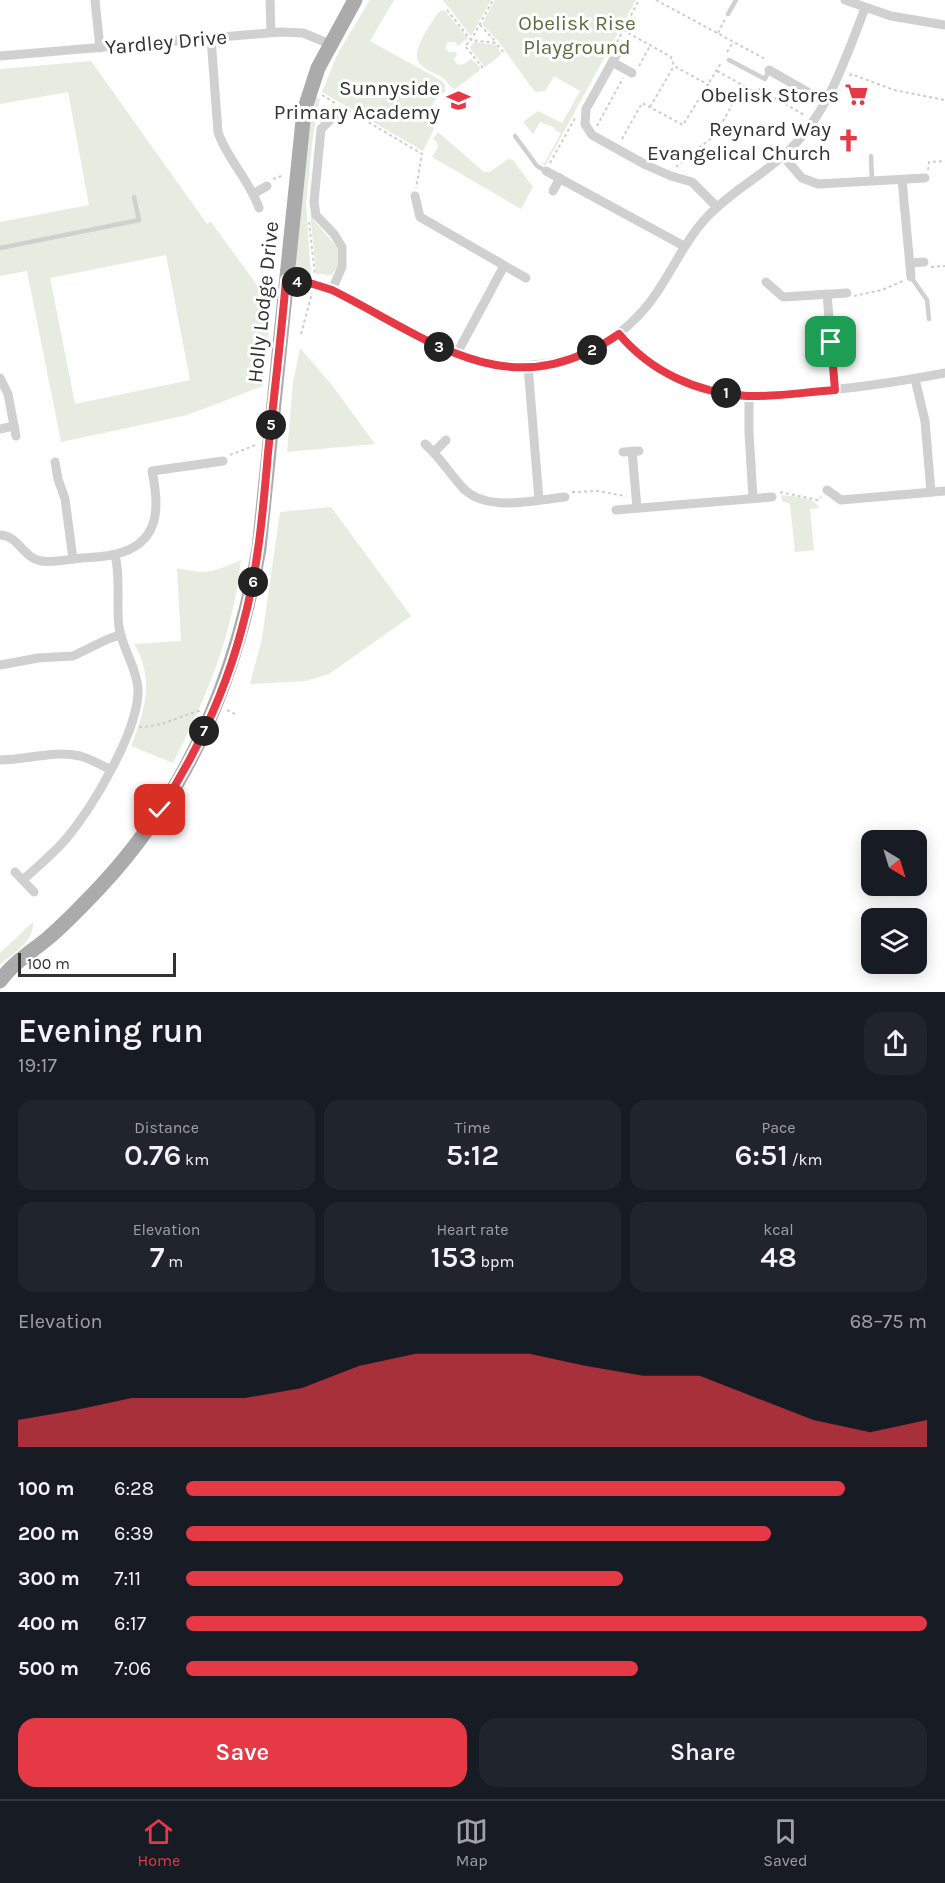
<!DOCTYPE html>
<meta charset="utf-8">
<style>
:root{--surface:#171b24;--page:#20242c;--text:#f1f3f6;--muted:#9ea1a6;--line:#363941;--accent:#e63946}
body{margin:0;font-family:Karla,sans-serif;background:var(--page);color:var(--text);height:100vh;display:flex;flex-direction:column;font-size:22px;white-space:nowrap}
*{box-sizing:border-box;margin:0}
p{font-size:20px;color:var(--muted)}
.icon{flex:none;width:33px;height:33px;fill:none;stroke:currentColor;stroke-width:2;stroke-linecap:round;stroke-linejoin:round}
.map{position:relative;height:992px;overflow:hidden}
.details{display:flex;flex-direction:column;background:var(--surface);flex:1}
.details>*{flex:none}
.needle{width:39px;rotate:142deg}
.tools{position:absolute;left:861px;top:830px;display:grid;gap:12px}
.tools a{display:grid;place-items:center;width:66px;height:66px;border-radius:12px;background:var(--surface);box-shadow:0 3px 15px #0003;font-size:30px}
.scale{position:absolute;left:18px;bottom:15px;width:158px;box-sizing:border-box;padding-left:6px;border:3px solid #333;border-top:0;font-size:16px;line-height:21px;white-space:nowrap;color:#333;-webkit-text-stroke:4px #fff;paint-order:stroke}
.pin{position:absolute;display:grid;place-items:center;width:51px;height:51px;color:#fff;margin:-26px;border-radius:12px;box-shadow:0 3px 9px #0006}
.km{position:absolute;width:30px;height:30px;margin:-15px;border-radius:50%;background:#222;color:#fff;font-size:16px;line-height:30px;text-align:center}
.round{display:grid;place-items:center;flex:none;width:63px;height:63px;border-radius:18px;background:var(--page)}
.overview{display:flex;align-items:center;justify-content:space-between;height:102px;padding:0 18px}
h1{font-size:33px;font-weight:600;line-height:45px}
.figures{display:grid;grid-template-columns:repeat(3,1fr);gap:9px;height:102px;padding:6px 18px}
.figures div{display:grid;align-content:center;border-radius:15px;background:var(--page);text-align:center}
.figures b{font-size:30px;font-weight:600}
.figures small{font-size:16px;font-weight:400}
.figures p{font-size:16px}
.chart{height:168px;padding:12px 18px}
.chart p{display:flex;justify-content:space-between}
.chart svg{width:100%;height:108px;margin-top:6px;fill:var(--accent);opacity:.7}
.button{display:flex;gap:12px;margin-top:auto;padding:12px 18px}
.button a{flex:1;height:69px;border-radius:18px;background:var(--accent);color:#fff;font-size:24px;font-weight:600;line-height:69px;text-align:center}
.button a+a{background:var(--page);color:var(--text)}
ul{padding:0 18px;list-style:none;font-size:20px}
li{display:grid;grid-template-columns:96px 72px 1fr;align-items:center;height:45px}
li i{height:15px;border-radius:8px;background:var(--accent)}
.tab-bar{display:flex;justify-content:space-around;align-items:center;height:84px;border-top:2px solid var(--line);background:var(--surface);font-size:16px;color:var(--muted)}
.tab-bar a{display:grid;justify-items:center;gap:3px}
.tab-bar .current{color:var(--accent)}
.map>svg:first-child{display:block}
.green{fill:#e6ecdf;fill-rule:evenodd}
.lines{fill:none;stroke-linecap:round;stroke-linejoin:round}
.path{stroke:#cdcdcd;stroke-width:2;stroke-dasharray:3 3;stroke-linecap:butt}
.service{stroke:#d0d0d0;stroke-width:4.5}
.minor{stroke:#d0d0d0;stroke-width:9}
.primary{stroke:#ababab;stroke-width:15}
.route-casing{stroke:#fff;stroke-width:12}
.route{stroke:#e63946;stroke-width:8}
.labels{text-anchor:middle;dominant-baseline:central;stroke-width:6;stroke-linejoin:round;paint-order:stroke}
.park-label{font-size:21px;fill:#56703f;stroke:#fff}
.street-label{font-size:21px;fill:#333;stroke:#fff}
.poi-label{font-size:21px;fill:#333;stroke:#fff;text-anchor:end}
</style>
<div class="map">
<svg width="945" height="992" viewBox="0 0 945 992">
<rect width="100%" height="100%" fill="#fff"/>
<!-- green -->
<g class="green">
<path d="M370,0H394L370,41L442,81L445,85V92C430,101 427,114 434,129L423,151L322,92L337,55Z"/>
<path d="M443,0H491L471,36Z"/>
<path d="M495,0H636L545,166L538,161L544,164L561,133L555,130V128L540,122L533,134L523,122L538,111L562,123L580,91L554,76L545,91L535,92L498,41L482,24Z"/>
<path d="M444,10L468,38L458,46L455,42H448L445,48L449,52H455L457,54L454,60L458,65L464,64L471,59L480,67L479,71L455,89C448,87 448,81 442,77C435,73 426,70 421,65C408,54 430,26 437,14L440,11Z"/>
<path d="M475,42L497,45L501,55L485,67L470,49L472,44Z"/>
<path d="M91,61L207,224L211,222L270,303L265,322L269,329L263,386L187,415L61,442L27,271L0,276V222L89,205L68,92L0,104V69ZM166,255L190,380L75,404L50,278Z"/>
<path d="M315,97L320,99L313,136L306,202L311,277C302,276 297,272 294,262L307,135Z"/>
<path d="M438,132L484,172H490L508,159L513,160L533,187L521,209L432,157L438,147L436,141L433,139Z"/>
<path d="M310,211L315,222L337,247V268L331,275L316,274Z"/>
<path d="M300,348L331,384L375,444L287,452L293,383Z"/>
<path d="M781,495C792,496 815,497 819,508L810,509L814,550L795,552L790,504L782,501Z"/>
<path d="M331,507L411,616L329,674L306,681L250,684L262,638L280,512Z"/>
<path d="M241,560C232,637 208,694 173,763L131,746C145,711 155,679 134,644L181,641L177,568C207,575 214,572 241,560Z"/>
<path d="M33,922C34,942 14,953 0,964V953Z"/>
</g>
<g class="lines">
<!-- path -->
<g class="path">
<path d="M656,0L767,60"/>
<path d="M447,10L471,40L496,43L504,53"/>
<path d="M480,25L496,42"/>
<path d="M623,30L671,57L674,66L709,85"/>
<path d="M718,33L725,19"/>
<path d="M617,42L639,0"/>
<path d="M727,52L733,42"/>
<path d="M639,66L650,46"/>
<path d="M483,68L465,46L471,40L493,0"/>
<path d="M717,71L757,93L760,88"/>
<path d="M850,76L851,74L894,90L945,100"/>
<path d="M759,89L806,116"/>
<path d="M322,95L335,103"/>
<path d="M650,107L674,66"/>
<path d="M348,110L422,154L416,188"/>
<path d="M597,126L623,78"/>
<path d="M622,139L642,103L683,125L721,63"/>
<path d="M550,163L575,118"/>
<path d="M676,167L716,134L743,85"/>
<path d="M928,170L929,162L945,161"/>
<path d="M273,179L284,175"/>
<path d="M309,222L315,275"/>
<path d="M931,267L945,266"/>
<path d="M854,296L882,290L903,281"/>
<path d="M301,334L312,293"/>
<path d="M230,455L258,444"/>
<path d="M572,492L597,491L626,496"/>
<path d="M780,492L818,500L821,497"/>
<path d="M227,710L237,715"/>
<path d="M139,727C162,727 179,716 200,711"/>
</g>
<!-- service -->
<g class="service">
<path d="M728,14L736,0"/>
<path d="M729,60L765,79L769,70"/>
<path d="M515,136L537,166L546,171"/>
<path d="M871,156L872,181"/>
<path d="M0,248L139,220L134,197"/>
<path d="M911,277L927,300L929,319"/>
</g>
<!-- minor -->
<g class="minor">
<path d="M95,0L100,48"/>
<path d="M270,0L271,32"/>
<path d="M845,0L891,16L945,25"/>
<path d="M211,38L218,132C227,159 250,181 259,208"/>
<path d="M619,50L586,109L585,124L592,135L646,165L671,176L692,182L717,207"/>
<path d="M0,56L280,32L303,33L330,44"/>
<path d="M612,62L632,73"/>
<path d="M769,70L825,102"/>
<path d="M783,156L802,178L818,184L925,178"/>
<path d="M546,171L684,246"/>
<path d="M902,180L911,277"/>
<path d="M553,191L560,178"/>
<path d="M253,194L267,186"/>
<path d="M415,196L420,217L526,278"/>
<path d="M910,263L924,262"/>
<path d="M286,280L313,284L332,290C407,327 469,382 559,361C589,355 616,339 637,317C666,288 679,247 707,217C730,192 760,177 785,154C827,116 845,60 865,8"/>
<path d="M766,282L783,297L847,293"/>
<path d="M332,290L342,267V247L334,234L316,215L314,202L321,129L338,112"/>
<path d="M827,294L835,390"/>
<path d="M619,334C650,372 700,396 750,396C769,396 787,394 805,392C853,389 898,382 945,373"/>
<path d="M456,355L504,266"/>
<path d="M528,366L539,500"/>
<path d="M0,378L8,394L16,436"/>
<path d="M915,379L925,421L931,492"/>
<path d="M749,396V433L753,498"/>
<path d="M0,429L14,426"/>
<path d="M425,444C441,458 451,476 465,490C489,512 535,500 565,497"/>
<path d="M632,451L637,508"/>
<path d="M434,452L446,440"/>
<path d="M623,452L639,451"/>
<path d="M55,462L58,479L65,499L73,559"/>
<path d="M827,490L841,500L945,491"/>
<path d="M616,510L772,497"/>
<path d="M0,535C18,535 23,558 41,561C54,563 69,559 82,558C96,557 110,557 123,552C161,539 159,504 152,471L223,461"/>
<path d="M0,665L38,658L73,656L108,639L120,635"/>
<path d="M0,760C26,760 54,750 80,756C91,759 101,765 111,770"/>
<path d="M15,872L34,892"/>
<path d="M23,880C37,867 53,854 66,839C92,808 140,729 138,688C136,666 122,648 119,627C116,602 121,579 115,555"/>
</g>
<!-- primary -->
<path class="primary" d="M0,981C12,964 31,952 47,939C66,923 83,905 100,887C188,793 237,675 259,549L304,111L318,68L355,0"/>
</g>
<g class="lines">
<defs>
<path id="route" d="M160,810C196,754 225,693 242,628C258,571 263,512 268,453C274,395 281,338 286,280L313,284L332,290C431,339 508,410 619,334C651,372 697,393 747,396C776,397 806,392 835,390L831,342"/>
</defs>
<!-- route casing -->
<use href="#route" class="route-casing"/>
<!-- route -->
<use href="#route" class="route"/>
</g>
<!-- icons -->
<defs>
<symbol id="supermarket-bare" viewBox="-9 -9 18 18"><path d="M-6-5.5h2.5l.6 2H6L4.5 2H-2.5L-4.4-4H-6ZM-1.5 3.2a1.3 1.3 0 1 0 .1 0ZM3 3.2a1.3 1.3 0 1 0 .1 0Z" fill="#e63946" stroke="#fff" stroke-width="2.5" paint-order="stroke"/></symbol>
<symbol id="school-bare" viewBox="-9 -9 18 18"><path d="M0-5L7-2L0 1L-7-2ZM-4 1L0 2.5L4 1V4Q0 6-4 4Z" fill="#e63946" stroke="#fff" stroke-width="2.5" paint-order="stroke"/></symbol>
<symbol id="church-bare" viewBox="-9 -9 18 18"><path d="M-1.2-6h2.4v3.5h3.3v2.4h-3.3V6h-2.4V-.1h-3.3v-2.4h3.3Z" fill="#e63946" stroke="#fff" stroke-width="2.5" paint-order="stroke"/></symbol>
</defs>
<g fill-rule="evenodd">
<use href="#supermarket-bare" x="840" y="78" width="33" height="33"/>
<use href="#school-bare" x="442" y="84" width="33" height="33"/>
<use href="#church-bare" x="832" y="124" width="33" height="33"/>
</g>
<g class="labels">
<!-- park labels -->
<g class="park-label">
<text x="577" y="23">Obelisk Rise<tspan x="577" dy="24">Playground</tspan></text>
</g>
<!-- street labels -->
<g class="street-label">
<text transform="translate(166 42) rotate(-5)">Yardley Drive</text>
<text transform="translate(263 302) rotate(-84)">Holly Lodge Drive</text>
</g>
<!-- poi labels -->
<g class="poi-label">
<text x="440" y="88">Sunnyside<tspan x="440" dy="24">Primary Academy</tspan></text>
<text x="839" y="95">Obelisk Stores</text>
<text x="831" y="129">Reynard Way<tspan x="831" dy="24">Evangelical Church</tspan></text>
</g>
</g>
</svg>
<div class="tools">
<a><svg class="needle" viewBox="-14 -14 28 28"><path d="M0-13l5 13h-10z" fill="#e53935"/><path d="M0 13l5-13h-10z" fill="#9ea1a6"/></svg></a>
<a><svg class="icon" aria-label="layers" viewBox="0 0 24 24"><path d="M12 4l9 5-9 5-9-5zM3 14l9 5 9-5"/></svg></a>
</div>
<div class="scale">100 m</div>
<div class="pin" style="left:831px;top:342px;background:#1e9e55"><svg class="icon" aria-label="arrive" viewBox="0 0 24 24"><path d="M6 21V4h12l-3 4 3 4H6"/></svg></div>
<div class="pin" style="left:160px;top:810px;background:#d93025"><svg class="icon" aria-label="check" viewBox="0 0 24 24"><path d="M5 12l5 5 9-10"/></svg></div>
<b class="km" style="left:726px;top:393px">1</b>
<b class="km" style="left:592px;top:350px">2</b>
<b class="km" style="left:439px;top:347px">3</b>
<b class="km" style="left:297px;top:282px">4</b>
<b class="km" style="left:271px;top:425px">5</b>
<b class="km" style="left:253px;top:582px">6</b>
<b class="km" style="left:204px;top:731px">7</b>
</div>
<section class="details">
<div class="overview"><div><h1>Evening run</h1><p>19:17</p></div><a class="round"><svg class="icon" aria-label="share" viewBox="0 0 24 24"><path d="M12 15V3M7 8l5-5 5 5M5 13v7h14v-7"/></svg></a></div>
<div class="figures">
<div><p>Distance</p><b>0.76<small> km</small></b></div>
<div><p>Time</p><b>5:12</b></div>
<div><p>Pace</p><b>6:51<small> /km</small></b></div>
</div>
<div class="figures">
<div><p>Elevation</p><b>7<small> m</small></b></div>
<div><p>Heart rate</p><b>153<small> bpm</small></b></div>
<div><p>kcal</p><b>48</b></div>
</div>
<div class="chart"><p><span>Elevation</span>68–75 m</p>
<svg viewBox="0 0 160 44" preserveAspectRatio="none"><path d="M0 44V33L10 29L20 24L30 24L40 24L50 20L60 11L70 6L80 6L90 6L100 11L110 15L120 15L130 24L140 33L150 38L160 33V44z"/></svg>
</div>
<ul>
<li><b>100 m</b>6:28<i style="width:89%"></i></li>
<li><b>200 m</b>6:39<i style="width:79%"></i></li>
<li><b>300 m</b>7:11<i style="width:59%"></i></li>
<li><b>400 m</b>6:17<i style="width:100%"></i></li>
<li><b>500 m</b>7:06<i style="width:61%"></i></li>
</ul>
<div class="button"><a>Save</a><a>Share</a></div>
</section>
<nav class="tab-bar">
<a class="current"><svg class="icon" aria-label="home" viewBox="0 0 24 24"><path d="M3 11l9-7 9 7M6 9v11h12V9"/></svg>Home</a>
<a><svg class="icon" aria-label="map" viewBox="0 0 24 24"><path d="M3 6l6-2 6 2 6-2v14l-6 2-6-2-6 2zM9 4v14M15 6v14"/></svg>Map</a>
<a><svg class="icon" aria-label="saved" viewBox="0 0 24 24"><path d="M7 4h10v16l-5-4-5 4z"/></svg>Saved</a>
</nav>
